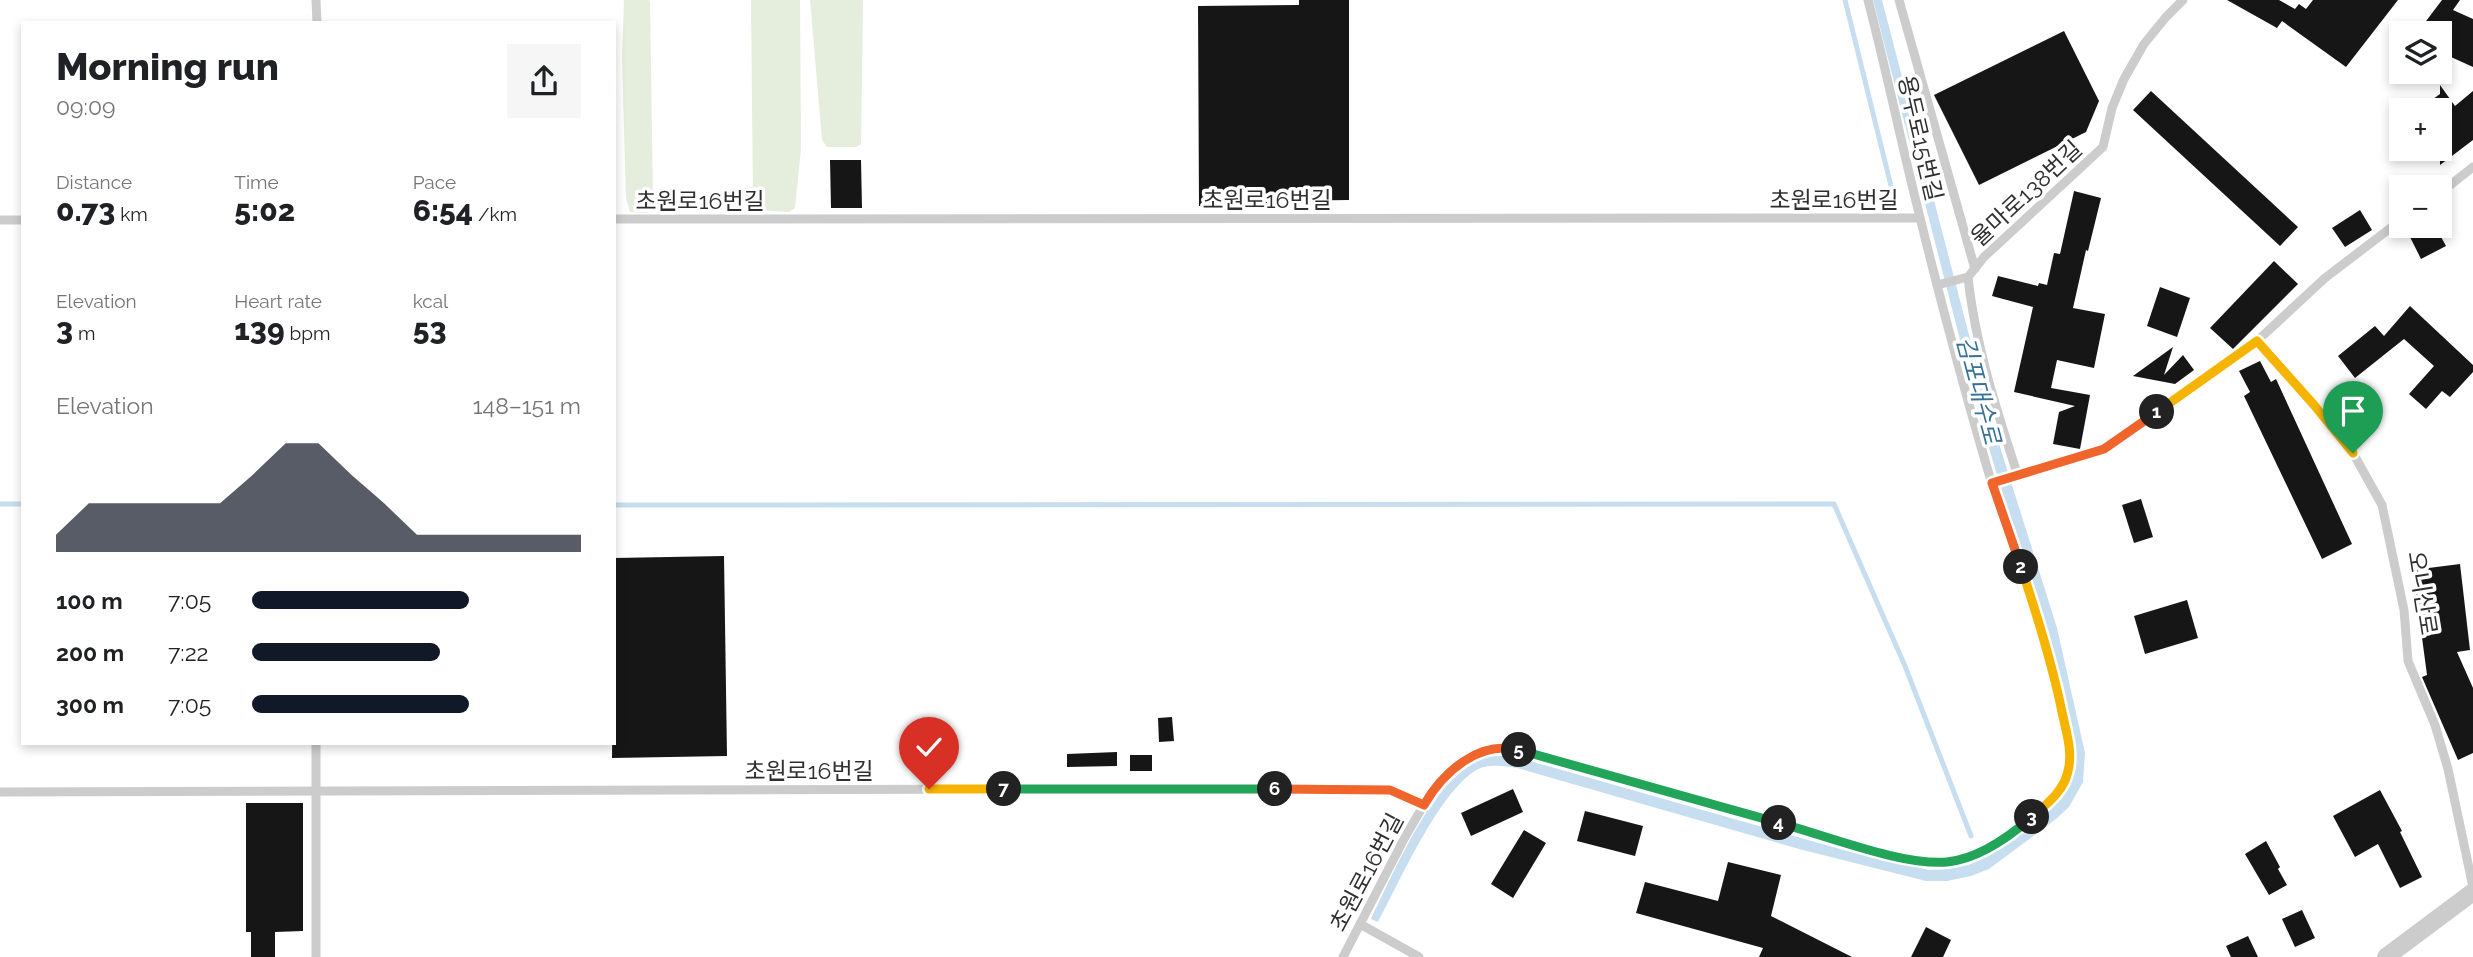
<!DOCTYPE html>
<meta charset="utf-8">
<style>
:root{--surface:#fff;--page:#f6f6f6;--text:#202124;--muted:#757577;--accent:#111827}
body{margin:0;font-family:Raleway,"Noto Sans KR",sans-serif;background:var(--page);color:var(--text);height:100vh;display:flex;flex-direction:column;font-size:26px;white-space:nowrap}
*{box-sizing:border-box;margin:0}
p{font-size:23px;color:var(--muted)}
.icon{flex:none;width:38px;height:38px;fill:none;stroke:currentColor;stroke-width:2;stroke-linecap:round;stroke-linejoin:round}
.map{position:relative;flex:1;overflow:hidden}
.sheet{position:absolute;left:21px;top:21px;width:595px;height:724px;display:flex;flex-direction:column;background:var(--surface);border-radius:0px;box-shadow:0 4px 10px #0003}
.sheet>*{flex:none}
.buttons{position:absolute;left:2389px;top:21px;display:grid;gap:14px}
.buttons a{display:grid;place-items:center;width:63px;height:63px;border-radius:0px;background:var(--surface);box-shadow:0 4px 10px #0003;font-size:35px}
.pin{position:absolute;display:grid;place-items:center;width:60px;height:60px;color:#fff;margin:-72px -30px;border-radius:50% 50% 50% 0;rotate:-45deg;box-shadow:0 0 7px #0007}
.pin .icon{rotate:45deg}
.km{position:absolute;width:35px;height:35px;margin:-18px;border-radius:50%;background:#222;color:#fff;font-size:19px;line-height:35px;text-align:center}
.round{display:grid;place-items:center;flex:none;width:74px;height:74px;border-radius:0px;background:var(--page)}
.headline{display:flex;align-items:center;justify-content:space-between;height:119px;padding:0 35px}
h1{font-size:38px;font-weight:800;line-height:52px}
.figures{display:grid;grid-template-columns:repeat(3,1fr);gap:10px;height:119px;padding:7px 35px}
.figures div{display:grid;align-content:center}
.figures b{font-size:30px;font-weight:800}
.figures small{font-size:19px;font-weight:400}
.figures p{font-size:19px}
.chart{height:196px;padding:14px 35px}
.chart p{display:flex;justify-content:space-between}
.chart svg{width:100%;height:126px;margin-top:7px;fill:var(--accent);opacity:.7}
ul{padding:0 35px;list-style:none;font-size:23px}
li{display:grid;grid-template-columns:112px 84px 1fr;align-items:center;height:52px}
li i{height:18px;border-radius:9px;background:var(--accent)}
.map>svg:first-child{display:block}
.green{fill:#e5eddc}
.water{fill:#c6deef}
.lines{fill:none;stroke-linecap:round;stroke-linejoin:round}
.stream{stroke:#c6deef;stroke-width:5}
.building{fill:#161616}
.lane{stroke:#ccc;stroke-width:9}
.street{stroke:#ccc;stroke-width:18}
.split-1-casing{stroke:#fff;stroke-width:14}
.split-2-casing{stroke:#fff;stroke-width:14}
.split-3-casing{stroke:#fff;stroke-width:14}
.split-4-casing{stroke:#fff;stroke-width:14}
.split-5-casing{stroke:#fff;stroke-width:14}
.split-6-casing{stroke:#fff;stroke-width:14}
.split-7-casing{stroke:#fff;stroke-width:14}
.split-8-casing{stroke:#fff;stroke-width:14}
.split-1{stroke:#f5b400;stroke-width:9}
.split-2{stroke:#f0652b;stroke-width:9}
.split-3{stroke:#f5b400;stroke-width:9}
.split-4{stroke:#22a559;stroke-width:9}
.split-5{stroke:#22a559;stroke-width:9}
.split-6{stroke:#f0652b;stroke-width:9}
.split-7{stroke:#22a559;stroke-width:9}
.split-8{stroke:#f5b400;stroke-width:9}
.labels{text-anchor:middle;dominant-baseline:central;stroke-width:7;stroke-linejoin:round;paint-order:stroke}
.street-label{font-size:23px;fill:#2f2f2f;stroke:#fff}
.water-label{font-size:24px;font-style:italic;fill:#367198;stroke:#fff}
</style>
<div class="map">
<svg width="2473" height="957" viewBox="0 0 2473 957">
<rect width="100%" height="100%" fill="#fff"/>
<!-- green -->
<g class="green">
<path d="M624,0H649L650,2L653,198V208L647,213L630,212L626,198L622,58Z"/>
<path d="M751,0H800L801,149L795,208L789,212L756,210L753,201Z"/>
<path d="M810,0H863L861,144L856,147H827L822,140Z"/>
</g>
<!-- water -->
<path class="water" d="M1873,0H1882L1989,412L2057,628L2085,753L2083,782L2069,807L2056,819L1989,869L1971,876L1947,881H1926L1799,849L1517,768C1505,766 1486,763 1475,771C1438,794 1399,883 1378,922L1371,919C1390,880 1437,772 1478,759C1490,755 1504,756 1516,757L1847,851L1929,870L1948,869L1968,865L1988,856L2016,837L2061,799L2070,786L2075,757L2072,733L2063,695L1980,418Z"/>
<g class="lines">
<!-- stream -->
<g class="stream">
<path d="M1801,206C1823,205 1883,211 1892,190L1845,0"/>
<path d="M0,504H23"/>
<path d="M614,505L1834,504L1905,666L1971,836"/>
</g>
</g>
<!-- building -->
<g class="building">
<path d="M1299,0H1349V200L1275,201V205L1199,206L1198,6L1299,5Z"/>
<path d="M2227,0H2279L2295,9L2299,4L2306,9L2313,0H2398L2346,67L2282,21L2277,28Z"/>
<path d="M2442,0H2460L2453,10L2473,19V67L2440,52V33H2417Z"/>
<path d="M2064,31L2099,101L2086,132L1979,185L1934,95Z"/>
<path d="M2440,85L2455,106L2473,91V140L2440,165V110H2418L2440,94Z"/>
<path d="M2151,91L2298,227L2280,246L2133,110Z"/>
<path d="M830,160H861L862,208H831Z"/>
<path d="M2074,191L2101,198L2088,251L2086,250L2073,308L2105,314L2094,368L2057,360L2051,388L2090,395L2080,449L2053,444L2059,412L2075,406L2014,392L2033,307L1992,296L1998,276L2038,286L2039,283L2047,285L2054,253L2060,254Z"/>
<path d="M2360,210L2372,230L2345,247L2332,228Z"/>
<path d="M2431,226H2435L2446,246L2421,259L2410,237Z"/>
<path d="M2274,261L2298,284L2233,349L2210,328Z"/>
<path d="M2160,287L2190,298L2177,337L2147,326Z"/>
<path d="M2410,306L2473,365V372L2450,397L2442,391L2426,409L2409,394L2434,366L2404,339L2355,378L2338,356L2375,326L2384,336Z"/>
<path d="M2173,347L2164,375L2183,355L2194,370L2175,384L2133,376Z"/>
<path d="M2260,361L2271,382L2276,379L2352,544L2322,559L2244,396L2250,392L2239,371Z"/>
<path d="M2141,499L2153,537L2134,543L2122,505Z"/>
<path d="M724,556L727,756L612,758L614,558Z"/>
<path d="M2460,564L2470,650L2457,652L2473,688V753L2458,760L2422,677L2427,675L2413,570Z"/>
<path d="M2187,600L2198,638L2145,654L2134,616Z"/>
<path d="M1172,717L1174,741L1159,742L1158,718Z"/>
<path d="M1117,752V766L1067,767V754Z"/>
<rect x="1130" y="755" width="22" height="16"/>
<path d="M1513,789L1523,812L1471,836L1461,813Z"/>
<path d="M2380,790L2402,831L2400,832L2422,877L2400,888L2378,844L2355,857L2333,816Z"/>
<path d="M246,803H303V931L275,932V957H251V932H246Z"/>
<path d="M1585,811L1643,826L1635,856L1577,841Z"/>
<path d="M1524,830L1546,843L1513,898L1491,884Z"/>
<path d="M2266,841L2280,867L2278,869L2287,885L2269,895L2245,854Z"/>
<path d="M1728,862L1781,875L1771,916L1852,957H1759L1763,948L1636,913L1645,882L1718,901Z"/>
<path d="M2302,910L2315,938L2295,947L2282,919Z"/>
<path d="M1926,927L1951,940L1943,957H1911Z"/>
<path d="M2248,936L2258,957H2231L2226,946Z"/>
</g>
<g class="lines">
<!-- lane -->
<g class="lane">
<path d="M316,0L317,23"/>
<path d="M1899,0L1975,269"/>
<path d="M2440,193L2473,167"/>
<path d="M614,219L1920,218"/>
<path d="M0,220H23"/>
<path d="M1968,277C1975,344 1997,412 2018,476"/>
<path d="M1937,285L1968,277L1984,257L2103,147L2112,108L2124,79L2144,44L2166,17L2183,0"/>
<path d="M2257,341L2314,405L2353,453L2382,505L2404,610L2408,661L2435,725L2448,769L2473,887"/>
<path d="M1992,483L2104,449L2257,341L2325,278L2401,220"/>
<path d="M316,744V957"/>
<path d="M0,792L1377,788L1402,794L1424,805"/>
<path d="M1360,924L1419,957"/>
<path d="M1343,957L1404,839L1434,787L1473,754L1497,749H1514L1889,855C1908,858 1928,864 1947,862C1983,859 2061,808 2068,770C2073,750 2066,728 2061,708C2051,656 2035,605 2017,556C2009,531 1998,506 1991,481C1962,383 1936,284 1912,185C1897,123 1884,61 1868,0"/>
</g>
<!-- street -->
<path class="street" d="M2386,957L2473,892"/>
</g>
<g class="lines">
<defs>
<path id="split-1" d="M2157,412L2257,341L2314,405L2353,453"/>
<path id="split-2" d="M2021,567L1992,483L2104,449L2157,412"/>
<path id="split-3" d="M2021,567C2037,615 2052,663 2062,712C2066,731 2073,752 2068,771C2064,791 2047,804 2032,817"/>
<path id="split-4" d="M1779,823C1826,835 1902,866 1947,862C1979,859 2009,837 2032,817"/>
<path id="split-5" d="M1519,750L1779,823"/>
<path id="split-6" d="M1275,789L1390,790L1424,805C1443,772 1479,740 1519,750"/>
<path id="split-7" d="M1004,789H1275"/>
<path id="split-8" d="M929,789H1004"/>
</defs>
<!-- split-1 casing -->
<use href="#split-1" class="split-1-casing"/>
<!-- split-2 casing -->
<use href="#split-2" class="split-2-casing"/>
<!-- split-3 casing -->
<use href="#split-3" class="split-3-casing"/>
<!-- split-4 casing -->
<use href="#split-4" class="split-4-casing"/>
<!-- split-5 casing -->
<use href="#split-5" class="split-5-casing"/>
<!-- split-6 casing -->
<use href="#split-6" class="split-6-casing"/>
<!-- split-7 casing -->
<use href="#split-7" class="split-7-casing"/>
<!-- split-8 casing -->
<use href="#split-8" class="split-8-casing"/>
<!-- split-1 -->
<use href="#split-1" class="split-1"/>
<!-- split-2 -->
<use href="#split-2" class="split-2"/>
<!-- split-3 -->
<use href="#split-3" class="split-3"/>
<!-- split-4 -->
<use href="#split-4" class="split-4"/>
<!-- split-5 -->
<use href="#split-5" class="split-5"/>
<!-- split-6 -->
<use href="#split-6" class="split-6"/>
<!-- split-7 -->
<use href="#split-7" class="split-7"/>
<!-- split-8 -->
<use href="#split-8" class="split-8"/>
</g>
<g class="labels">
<!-- street labels -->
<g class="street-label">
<text transform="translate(1921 138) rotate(77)">용두로15번길</text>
<text transform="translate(2026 193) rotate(-43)">율마로138번길</text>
<text x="1267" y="199">초원로16번길</text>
<text x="1834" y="199">초원로16번길</text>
<text x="700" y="200">초원로16번길</text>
<text transform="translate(2423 593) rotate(81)">오니산로</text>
<text x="809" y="770">초원로16번길</text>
<text transform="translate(1366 872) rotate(-62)">초원로16번길</text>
</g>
<!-- water labels -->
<g class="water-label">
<text transform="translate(1979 390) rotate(75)">김포대수로</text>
</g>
</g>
</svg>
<div class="buttons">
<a><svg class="icon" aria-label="layers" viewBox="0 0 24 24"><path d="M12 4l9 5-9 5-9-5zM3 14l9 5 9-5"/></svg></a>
<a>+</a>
<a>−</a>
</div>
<div class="pin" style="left:2353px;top:453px;background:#1e9e55"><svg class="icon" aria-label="arrive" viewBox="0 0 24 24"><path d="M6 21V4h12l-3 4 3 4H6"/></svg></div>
<div class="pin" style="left:929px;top:789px;background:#d93025"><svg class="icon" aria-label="check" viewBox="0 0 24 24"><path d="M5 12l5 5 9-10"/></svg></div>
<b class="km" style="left:2157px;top:412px">1</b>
<b class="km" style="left:2021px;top:567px">2</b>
<b class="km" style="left:2032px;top:817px">3</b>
<b class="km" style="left:1779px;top:823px">4</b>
<b class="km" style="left:1519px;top:750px">5</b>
<b class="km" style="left:1275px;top:789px">6</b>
<b class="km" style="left:1004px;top:789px">7</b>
<section class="sheet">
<div class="headline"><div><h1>Morning run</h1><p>09:09</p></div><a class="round"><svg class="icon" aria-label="share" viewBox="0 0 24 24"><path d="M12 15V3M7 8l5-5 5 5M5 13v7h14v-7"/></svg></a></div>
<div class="figures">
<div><p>Distance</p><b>0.73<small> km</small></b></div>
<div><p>Time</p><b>5:02</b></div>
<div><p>Pace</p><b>6:54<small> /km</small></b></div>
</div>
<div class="figures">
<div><p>Elevation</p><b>3<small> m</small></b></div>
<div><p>Heart rate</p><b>139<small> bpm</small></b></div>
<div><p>kcal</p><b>53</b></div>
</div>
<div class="chart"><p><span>Elevation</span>148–151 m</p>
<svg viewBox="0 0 160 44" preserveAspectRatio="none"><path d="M0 44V38L10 27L20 27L30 27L40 27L50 27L60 17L70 6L80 6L90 17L100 27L110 38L120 38L130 38L140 38L150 38L160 38V44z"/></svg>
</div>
<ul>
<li><b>100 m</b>7:05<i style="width:66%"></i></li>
<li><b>200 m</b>7:22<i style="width:57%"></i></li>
<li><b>300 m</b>7:05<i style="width:66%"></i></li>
</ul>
</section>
</div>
